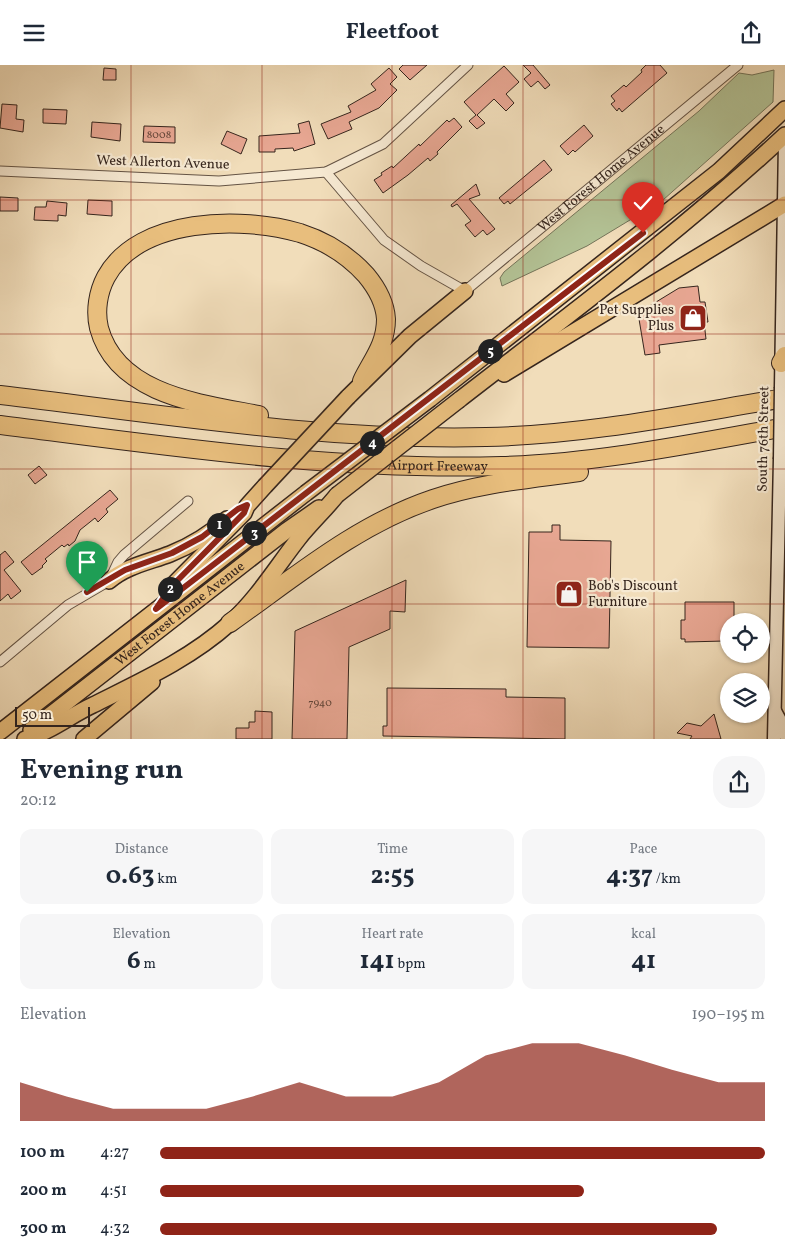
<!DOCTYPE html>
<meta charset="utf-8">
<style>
:root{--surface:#fff;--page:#f6f6f7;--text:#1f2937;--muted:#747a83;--accent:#8f2418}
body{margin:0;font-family:Vollkorn,serif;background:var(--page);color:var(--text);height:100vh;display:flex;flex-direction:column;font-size:19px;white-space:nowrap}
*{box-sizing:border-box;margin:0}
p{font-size:16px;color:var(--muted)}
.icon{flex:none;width:28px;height:28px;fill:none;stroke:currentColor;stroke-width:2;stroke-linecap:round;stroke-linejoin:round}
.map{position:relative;height:674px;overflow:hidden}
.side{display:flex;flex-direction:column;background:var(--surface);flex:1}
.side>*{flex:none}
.buttons{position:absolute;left:720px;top:548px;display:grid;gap:10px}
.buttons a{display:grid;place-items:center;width:50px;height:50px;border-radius:50%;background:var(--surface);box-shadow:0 1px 4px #0004;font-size:25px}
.scale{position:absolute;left:15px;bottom:12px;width:75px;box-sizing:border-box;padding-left:5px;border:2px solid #35251d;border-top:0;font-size:14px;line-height:18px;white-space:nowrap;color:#35251d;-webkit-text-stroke:4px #f6e9d2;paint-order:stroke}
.pin{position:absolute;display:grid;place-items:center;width:42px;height:42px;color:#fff;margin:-51px -21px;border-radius:50% 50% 50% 0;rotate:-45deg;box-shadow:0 0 5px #0007}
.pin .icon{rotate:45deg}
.km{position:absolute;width:25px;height:25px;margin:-12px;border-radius:50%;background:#222;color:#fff;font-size:14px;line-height:25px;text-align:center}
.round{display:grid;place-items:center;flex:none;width:52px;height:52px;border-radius:20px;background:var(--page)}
.head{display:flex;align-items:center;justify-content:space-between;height:85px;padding:0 20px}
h1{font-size:28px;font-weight:700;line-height:38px}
.metrics{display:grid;grid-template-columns:repeat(3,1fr);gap:8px;height:85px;padding:5px 20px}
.metrics div{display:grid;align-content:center;border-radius:12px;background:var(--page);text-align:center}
.metrics b{font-size:25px;font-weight:700}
.metrics small{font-size:14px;font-weight:400}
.metrics p{font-size:14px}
.chart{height:140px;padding:10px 20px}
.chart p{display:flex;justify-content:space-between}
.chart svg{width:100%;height:90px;margin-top:5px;fill:var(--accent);opacity:.7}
ul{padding:0 20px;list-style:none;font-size:16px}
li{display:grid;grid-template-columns:80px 60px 1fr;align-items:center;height:38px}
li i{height:12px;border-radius:6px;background:var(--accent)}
header{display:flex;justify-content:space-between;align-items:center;height:65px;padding:0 20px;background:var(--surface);font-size:22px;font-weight:700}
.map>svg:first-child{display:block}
.green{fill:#b3c295;stroke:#747459}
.building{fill:#e8a793;stroke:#35251d}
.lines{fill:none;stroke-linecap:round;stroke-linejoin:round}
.minor-casing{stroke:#645344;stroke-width:11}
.secondary-casing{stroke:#35251d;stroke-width:15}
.primary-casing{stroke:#35251d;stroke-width:18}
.motorway-casing{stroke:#35251d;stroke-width:20}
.minor{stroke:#f6e9d2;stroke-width:9}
.secondary{stroke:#f6e9d2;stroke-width:12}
.primary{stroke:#e8be7d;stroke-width:15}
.motorway{stroke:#e8be7d;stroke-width:18}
.secondary-bridge-casing{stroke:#35251d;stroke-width:15;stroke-linecap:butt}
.primary-bridge-casing{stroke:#35251d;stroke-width:18;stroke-linecap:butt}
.secondary-bridge{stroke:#f6e9d2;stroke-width:12}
.primary-bridge{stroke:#e8be7d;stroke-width:15}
.route-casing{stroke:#fff;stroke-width:10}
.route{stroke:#8f2418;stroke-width:6}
.grid{fill:none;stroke:#8f2418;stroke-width:1;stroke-opacity:0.55}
.labels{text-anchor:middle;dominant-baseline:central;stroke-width:4.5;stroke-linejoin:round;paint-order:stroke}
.number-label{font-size:11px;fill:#62463a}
.street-label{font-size:14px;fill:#35251d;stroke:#f6e9d2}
.poi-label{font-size:14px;fill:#35251d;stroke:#f6e9d2;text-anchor:end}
</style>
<header><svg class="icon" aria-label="menu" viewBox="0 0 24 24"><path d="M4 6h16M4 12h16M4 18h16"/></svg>Fleetfoot<svg class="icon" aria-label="share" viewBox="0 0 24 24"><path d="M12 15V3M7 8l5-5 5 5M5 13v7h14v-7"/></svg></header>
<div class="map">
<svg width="785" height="674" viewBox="0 0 785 674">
<rect width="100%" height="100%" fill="#f1ddba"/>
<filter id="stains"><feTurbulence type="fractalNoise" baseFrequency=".004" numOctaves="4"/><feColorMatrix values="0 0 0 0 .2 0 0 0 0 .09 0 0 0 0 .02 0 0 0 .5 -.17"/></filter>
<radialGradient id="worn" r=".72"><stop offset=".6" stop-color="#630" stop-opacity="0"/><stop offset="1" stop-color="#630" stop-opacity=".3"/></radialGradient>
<!-- green -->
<path class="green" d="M774,5L773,37L663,135L587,181L502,221L500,213L504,207L699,46L739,8L752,10Z"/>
<!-- building -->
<g class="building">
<path d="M403,0H427L410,15L399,4Z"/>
<path d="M523,0H533L550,20L545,24L538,16L531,22L524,14L531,8Z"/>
<path d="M646,0H660L667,8L622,47L619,43L617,46L611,39L615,36L611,31L624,20L626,22L642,7L641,5Z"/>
<path d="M504,1L519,17L506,29L514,38L506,46L494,34L477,50L485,58L477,64L469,56L476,50L464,37Z"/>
<path d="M104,3L116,4V15H103Z"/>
<path d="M389,3L397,12L390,19L397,25L379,43L349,57L352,64L328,74L321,59L351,47L348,41L376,25L371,19Z"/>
<path d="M2,39L17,40L16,54L24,55L23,67L0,63Z"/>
<path d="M43,44L67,45L66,59L43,58Z"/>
<path d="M454,53L462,62L437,87L438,89L430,96L428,93L408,110L383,128L374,115L382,110L381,108L392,101L393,103L419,79L420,81L447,55L449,57Z"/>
<path d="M309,56L315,79L294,86L293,83L275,84V87H259V71L300,68L298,59Z"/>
<path d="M92,57L121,59L120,76L91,72Z"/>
<path d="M584,60L593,71L575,87L573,85L568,90L560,81Z"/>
<path d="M144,61L175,62V78L143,77Z"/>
<path d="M227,66L247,74L241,89L221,79Z"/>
<path d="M544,95L552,105L510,139L508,136L504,139L499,133Z"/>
<path d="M476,119L480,130L469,134L495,164L487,170L483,165L475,172L465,160L471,156L457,139L452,142L451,140Z"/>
<path d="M0,132L18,133V146H0Z"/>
<path d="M88,135L112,136V151L87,149Z"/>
<path d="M47,136L67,138L66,151L58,150V156L34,155L35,142H46Z"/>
<path d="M698,221L700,237H705L708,257H704L706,274L659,280L660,288L645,290L638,248L679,223Z"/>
<path d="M39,401L47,410L35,419L28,410Z"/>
<path d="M110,425L118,434L106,444L108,447L98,457L95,453L80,465L75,476L69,481L68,479L64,482L62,480L45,494L47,496L42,501L43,502L32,510L21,497Z"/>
<path d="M552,460H560V475L611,476L609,583L527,582L529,467H552Z"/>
<path d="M5,486L14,497L4,505L21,526L11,534L8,529L0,536V490Z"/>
<path d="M406,515L405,547L390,546V564L349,582L347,674H292L295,566Z"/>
<path d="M685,537H734V556L727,557L725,576L685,577V574H681V555H685Z"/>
<path d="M387,623L506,624V632L565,633V674L383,671V661H387Z"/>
<path d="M255,646L272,647V674H236V663H249V657H255Z"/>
<path d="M714,649L721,674H690L692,671L677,668L687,658L701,661Z"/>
</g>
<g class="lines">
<defs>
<g id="minor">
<path d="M0,106L219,116L326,107L383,79L468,0"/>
<path id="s1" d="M326,107L384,175L421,201L465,226L738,0"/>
<path d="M0,597L68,540L109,516L118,497L124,490L188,436"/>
</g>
<g id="secondary">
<path d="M781,322L785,76"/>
<path d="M775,646L785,664V670"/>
<path d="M774,674L780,394"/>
</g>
<g id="primary">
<path d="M504,309L785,139"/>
<path d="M348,332L410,271L465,226"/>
<path d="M430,334L719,106L785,44"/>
<path d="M459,335C570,249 683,165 785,70"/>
<path d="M109,516C126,501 149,497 170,489C190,481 211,468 227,454"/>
<path d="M169,524L244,448L247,441L265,421"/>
<path id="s2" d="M31,665L286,466L319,443"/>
<path d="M0,667L306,428"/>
<path d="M25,674C49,668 71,650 93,640C141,616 190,594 230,558C257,534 277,501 299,473C311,458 325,445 337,430"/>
<path d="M84,674L152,617"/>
</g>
<g id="motorway">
<path d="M781,298L785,291"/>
<path d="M0,330C161,349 323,376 486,372C587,370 686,349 785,333"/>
<path d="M259,350C202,339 117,330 99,263C95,246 98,227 106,212C139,152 242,151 300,168C325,176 348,190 366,210C376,222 385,238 386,254C386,280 372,295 362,316"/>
<path id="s3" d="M0,360C167,381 333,406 502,401C597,398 691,379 785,362"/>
<path d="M230,558C295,512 356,460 433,434C480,418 530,414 579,407"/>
</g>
</defs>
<!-- minor casing -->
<use href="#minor" class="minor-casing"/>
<!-- secondary casing -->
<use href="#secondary" class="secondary-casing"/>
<!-- primary casing -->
<use href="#primary" class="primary-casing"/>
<!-- motorway casing -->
<use href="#motorway" class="motorway-casing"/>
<!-- minor -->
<use href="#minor" class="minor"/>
<!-- secondary -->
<use href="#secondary" class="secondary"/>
<!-- primary -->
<use href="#primary" class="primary"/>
<!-- motorway -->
<use href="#motorway" class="motorway"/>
<defs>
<path id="secondary-bridge" d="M780,394L781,322"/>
<g id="primary-bridge">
<path d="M265,421L348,332"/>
<path d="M306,428L430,334"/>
<path d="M337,430L459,335"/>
</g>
</defs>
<!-- secondary-bridge casing -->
<use href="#secondary-bridge" class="secondary-bridge-casing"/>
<!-- primary-bridge casing -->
<use href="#primary-bridge" class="primary-bridge-casing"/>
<!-- secondary-bridge -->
<use href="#secondary-bridge" class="secondary-bridge"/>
<!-- primary-bridge -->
<use href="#primary-bridge" class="primary-bridge"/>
</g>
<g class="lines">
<defs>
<path id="route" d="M87,527L125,505L172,488L202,472L238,444L247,440L244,448L171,522L156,544L643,168"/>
</defs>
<!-- route casing -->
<use href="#route" class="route-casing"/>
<!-- route -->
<use href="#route" class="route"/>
</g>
<!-- grid -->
<path class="grid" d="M131,0V674M262,0V674M392,0V674M523,0V674M654,0V674M0,135H785M0,269H785M0,404H785M0,539H785"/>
<!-- icons -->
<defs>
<symbol id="shop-square" viewBox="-11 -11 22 22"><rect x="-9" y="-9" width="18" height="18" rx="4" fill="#8f2418" stroke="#f6e9d2"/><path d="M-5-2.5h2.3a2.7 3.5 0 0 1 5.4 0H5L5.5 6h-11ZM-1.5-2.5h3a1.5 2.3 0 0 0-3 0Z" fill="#fff"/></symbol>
</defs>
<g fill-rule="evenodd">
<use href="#shop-square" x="677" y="237" width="32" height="32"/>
<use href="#shop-square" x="553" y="513" width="32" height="32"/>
</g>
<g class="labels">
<!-- number labels -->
<g class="number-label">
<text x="159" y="70">8008</text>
<text x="320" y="638">7940</text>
</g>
<!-- street labels -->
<g class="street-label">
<text transform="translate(163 98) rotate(2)">West Allerton Avenue</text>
<text stroke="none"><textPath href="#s1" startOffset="362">West Forest Home Avenue</textPath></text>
<text transform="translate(764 374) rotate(-89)">South 76th Street</text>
<text stroke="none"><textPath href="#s3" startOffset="440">Airport Freeway</textPath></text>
<text stroke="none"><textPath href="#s2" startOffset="189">West Forest Home Avenue</textPath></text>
</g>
<!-- poi labels -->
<g class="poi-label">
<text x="674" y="245">Pet Supplies<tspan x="674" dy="16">Plus</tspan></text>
<text x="588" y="521" text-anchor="start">Bob's Discount<tspan x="588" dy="16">Furniture</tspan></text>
</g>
</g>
<rect width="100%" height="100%" filter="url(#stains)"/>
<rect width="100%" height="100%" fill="url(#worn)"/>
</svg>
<div class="buttons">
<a><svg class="icon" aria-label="locate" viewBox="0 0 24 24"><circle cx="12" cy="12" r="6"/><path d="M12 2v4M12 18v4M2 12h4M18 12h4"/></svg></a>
<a><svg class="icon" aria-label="layers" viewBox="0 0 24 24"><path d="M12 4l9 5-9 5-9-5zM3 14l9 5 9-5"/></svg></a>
</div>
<div class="scale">50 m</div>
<div class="pin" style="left:87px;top:527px;background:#1e9e55"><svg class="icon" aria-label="arrive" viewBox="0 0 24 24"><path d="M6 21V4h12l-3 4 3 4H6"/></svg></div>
<div class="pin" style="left:643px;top:168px;background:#d93025"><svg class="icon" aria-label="check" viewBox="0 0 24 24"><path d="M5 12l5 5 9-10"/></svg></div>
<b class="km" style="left:219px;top:460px">1</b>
<b class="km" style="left:170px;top:524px">2</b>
<b class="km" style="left:254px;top:468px">3</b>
<b class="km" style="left:372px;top:378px">4</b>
<b class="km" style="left:490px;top:286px">5</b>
</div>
<section class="side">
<div class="head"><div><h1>Evening run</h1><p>20:12</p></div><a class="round"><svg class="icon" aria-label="share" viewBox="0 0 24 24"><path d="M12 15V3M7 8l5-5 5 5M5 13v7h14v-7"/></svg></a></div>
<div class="metrics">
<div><p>Distance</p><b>0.63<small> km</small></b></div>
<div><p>Time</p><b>2:55</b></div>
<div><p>Pace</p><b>4:37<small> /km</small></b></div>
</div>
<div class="metrics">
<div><p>Elevation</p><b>6<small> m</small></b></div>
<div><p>Heart rate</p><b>141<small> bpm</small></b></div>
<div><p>kcal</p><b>41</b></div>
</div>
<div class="chart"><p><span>Elevation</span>190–195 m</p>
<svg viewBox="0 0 160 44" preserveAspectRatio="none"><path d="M0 44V25L10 32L20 38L30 38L40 38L50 32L60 25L70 32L80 32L90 25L100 12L110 6L120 6L130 12L140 19L150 25L160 25V44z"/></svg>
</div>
<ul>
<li><b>100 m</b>4:27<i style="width:100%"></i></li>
<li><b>200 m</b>4:51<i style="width:70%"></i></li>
<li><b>300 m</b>4:32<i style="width:92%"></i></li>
</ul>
</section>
